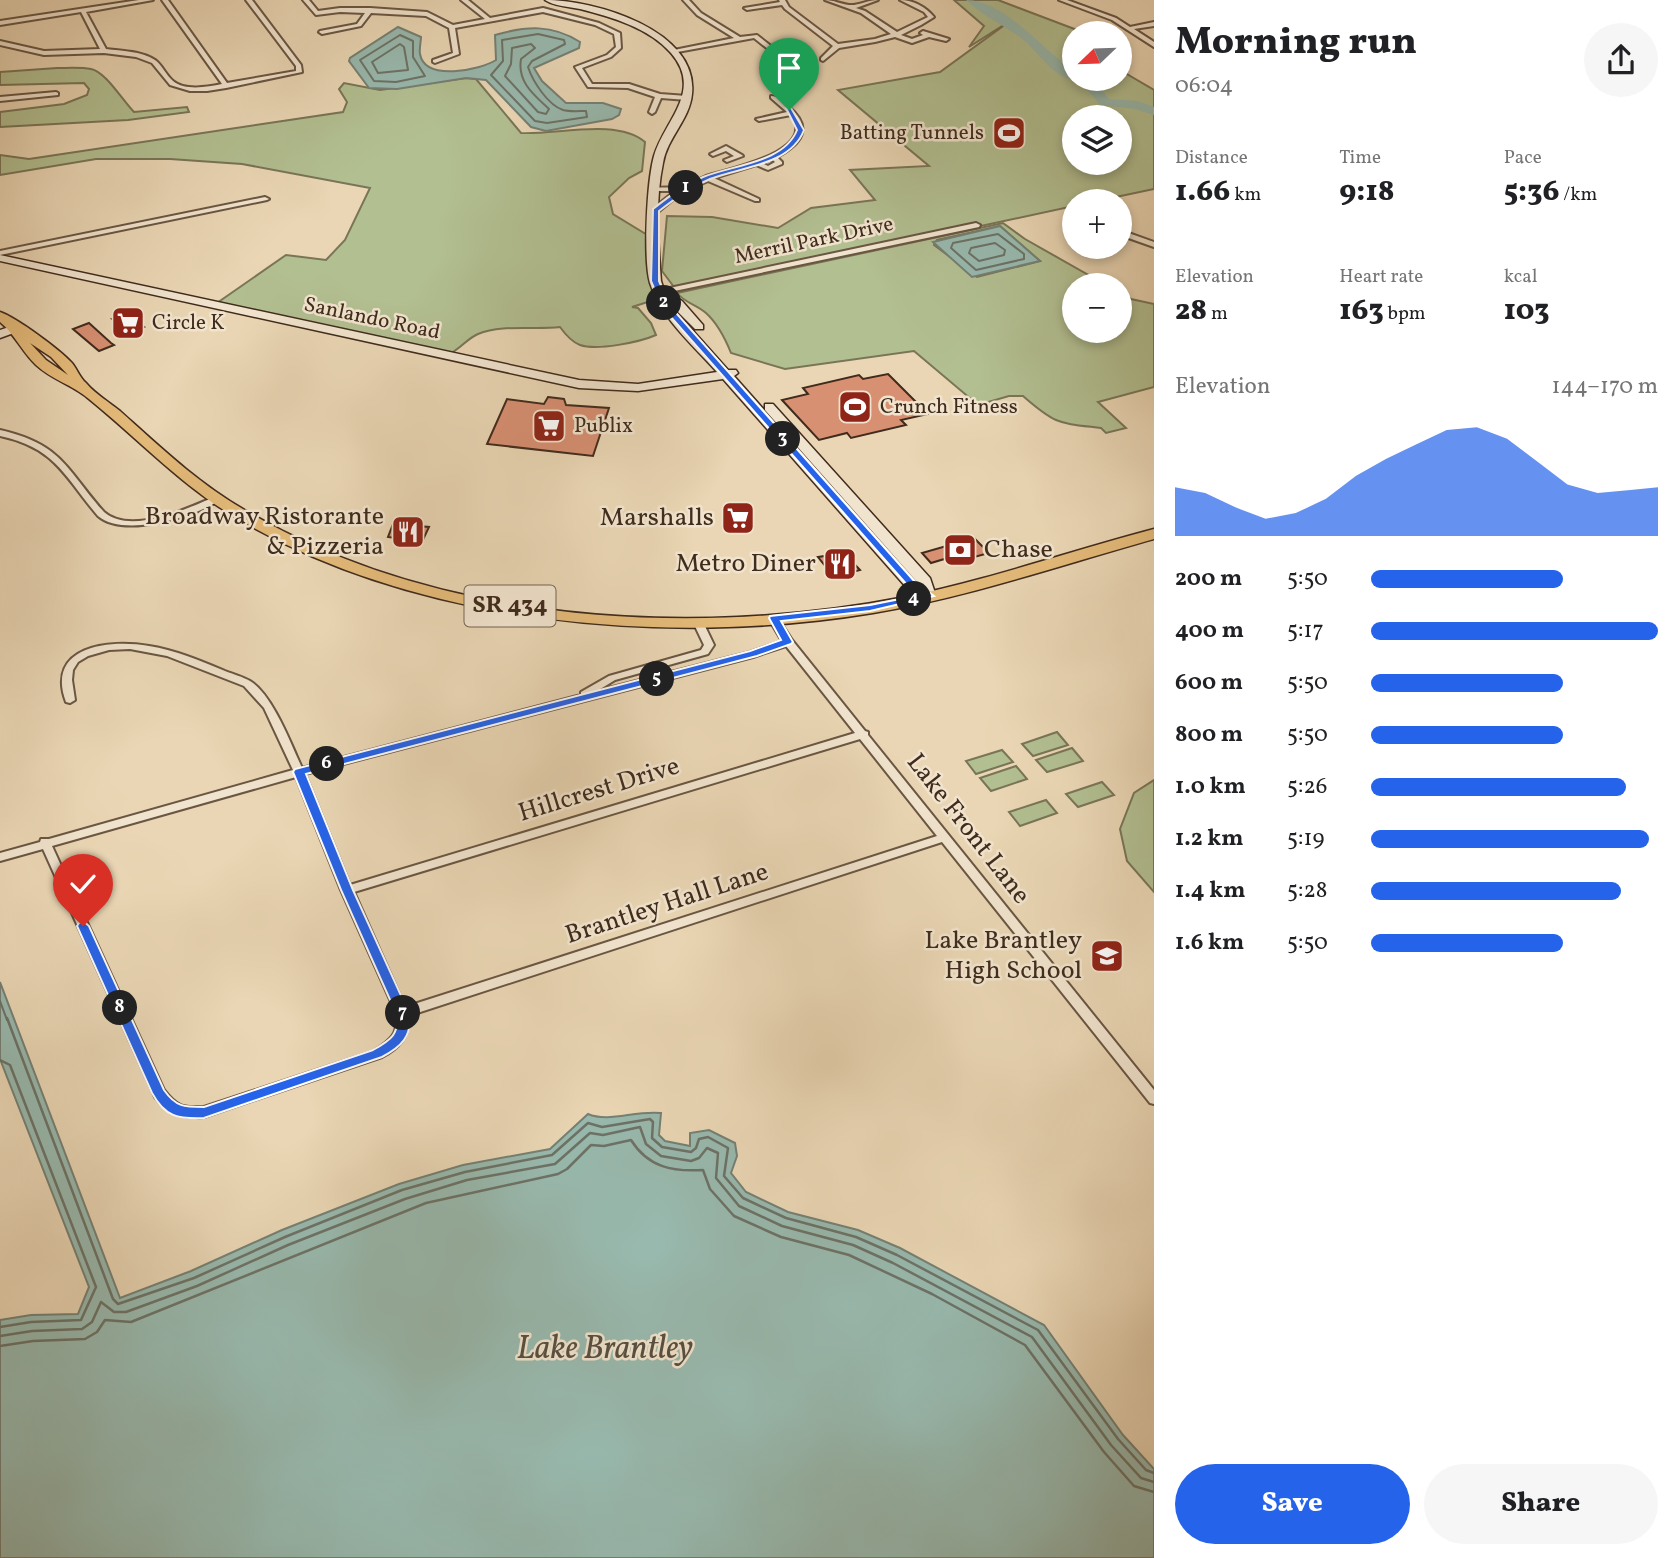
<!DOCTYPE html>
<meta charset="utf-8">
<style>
:root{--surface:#fff;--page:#f6f6f6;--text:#202124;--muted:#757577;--accent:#2563eb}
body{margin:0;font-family:Vollkorn,serif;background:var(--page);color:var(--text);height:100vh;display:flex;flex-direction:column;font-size:26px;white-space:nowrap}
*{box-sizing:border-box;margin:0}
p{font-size:23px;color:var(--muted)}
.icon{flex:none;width:38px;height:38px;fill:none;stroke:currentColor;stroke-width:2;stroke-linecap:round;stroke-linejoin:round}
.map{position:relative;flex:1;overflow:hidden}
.panel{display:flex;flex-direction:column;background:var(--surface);width:525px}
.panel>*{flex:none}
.needle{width:46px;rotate:247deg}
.fabs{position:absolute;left:1062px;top:21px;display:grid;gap:14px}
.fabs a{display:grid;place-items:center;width:70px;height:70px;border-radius:50%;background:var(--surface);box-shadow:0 4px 10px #0003;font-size:35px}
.pin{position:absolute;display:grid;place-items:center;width:60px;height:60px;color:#fff;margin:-72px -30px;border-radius:50% 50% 50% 0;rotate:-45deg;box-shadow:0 0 7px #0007}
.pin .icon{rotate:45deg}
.km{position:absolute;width:35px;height:35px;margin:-18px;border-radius:50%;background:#222;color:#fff;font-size:19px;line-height:35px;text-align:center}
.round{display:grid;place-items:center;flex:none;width:74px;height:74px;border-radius:37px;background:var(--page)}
.headline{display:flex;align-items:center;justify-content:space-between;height:119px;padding:0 21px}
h1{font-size:38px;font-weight:800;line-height:52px}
.figures{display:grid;grid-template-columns:repeat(3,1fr);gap:10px;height:119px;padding:7px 21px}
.figures div{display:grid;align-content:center}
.figures b{font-size:30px;font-weight:800}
.figures small{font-size:19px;font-weight:400}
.figures p{font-size:19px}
.chart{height:196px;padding:14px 21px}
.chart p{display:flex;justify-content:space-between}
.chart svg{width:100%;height:126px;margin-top:7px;fill:var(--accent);opacity:.7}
.button{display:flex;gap:14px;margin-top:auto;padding:14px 21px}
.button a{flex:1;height:80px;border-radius:42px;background:var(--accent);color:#fff;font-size:28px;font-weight:800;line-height:80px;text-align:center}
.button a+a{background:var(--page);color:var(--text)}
ul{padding:0 21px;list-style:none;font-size:23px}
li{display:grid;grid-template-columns:112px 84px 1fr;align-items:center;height:52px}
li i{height:18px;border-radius:9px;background:var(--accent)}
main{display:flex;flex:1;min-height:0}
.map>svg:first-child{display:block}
.green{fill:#b2bf91;stroke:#797557;stroke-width:2;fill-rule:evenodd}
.water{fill:#98b9ae;stroke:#758074;stroke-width:2}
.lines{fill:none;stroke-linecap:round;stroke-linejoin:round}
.shore-far1{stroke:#6c7266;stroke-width:2}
.shore{stroke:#6c7266;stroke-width:2.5}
.river{fill:#98b9ae;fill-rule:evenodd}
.building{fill:#d89073;stroke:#402b1d;stroke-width:2}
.street-casing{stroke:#6a5643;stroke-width:4}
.secondary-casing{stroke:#402b1d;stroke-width:3}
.primary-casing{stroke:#402b1d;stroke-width:3}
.street{fill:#f1e4ce;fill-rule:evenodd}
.secondary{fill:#f1e4ce;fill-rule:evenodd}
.primary{fill:#e5bb7a;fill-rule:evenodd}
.route{fill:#2563eb;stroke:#fff;stroke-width:2}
.labels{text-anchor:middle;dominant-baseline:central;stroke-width:5;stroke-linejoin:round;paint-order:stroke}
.far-poi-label{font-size:21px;fill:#402b1d;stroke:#f1e4ce;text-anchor:start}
.far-street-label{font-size:21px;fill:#402b1d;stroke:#f1e4ce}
.shield{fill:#f1e4ce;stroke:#756252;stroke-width:2}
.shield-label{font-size:24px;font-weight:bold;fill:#402b1d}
.poi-label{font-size:26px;fill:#402b1d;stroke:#f1e4ce;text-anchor:end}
.street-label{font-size:26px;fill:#402b1d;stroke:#f1e4ce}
.near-water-label{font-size:33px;font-style:italic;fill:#564e41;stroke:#f1e4ce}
</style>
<main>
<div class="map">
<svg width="1154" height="1558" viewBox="0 0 1154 1558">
<rect width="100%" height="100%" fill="#ead6b4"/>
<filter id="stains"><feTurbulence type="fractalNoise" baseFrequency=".00286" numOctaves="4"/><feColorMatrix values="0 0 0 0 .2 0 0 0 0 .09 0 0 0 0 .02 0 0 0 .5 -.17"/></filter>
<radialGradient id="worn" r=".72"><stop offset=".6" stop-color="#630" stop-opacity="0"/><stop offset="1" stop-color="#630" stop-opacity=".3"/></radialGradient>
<!-- green -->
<g class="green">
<path d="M954,0H998L1085,33H1074V74C1049,62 1032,37 1007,23L969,47L984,26Z"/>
<path d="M1006,24C1030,40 1048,63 1074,76V79L1087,80L1105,103L1131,105L1154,113V189L1097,201H1074V206L677,291L662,271L667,216L712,217L778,228L811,208L875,200L850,170L929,166L838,90L940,72ZM1074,117H1120V163H1074Z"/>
<path d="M57,68C68,68 81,67 91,69C106,72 122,100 134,112L187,107L189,112L128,120L0,127V112L64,104L87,95L89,89L84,83L0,85V72Z"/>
<path d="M1120,70L1154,90V111L1132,104L1108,102L1088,79H1120Z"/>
<path d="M466,78L476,79L521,133C557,135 616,118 645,142L642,171L629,178L609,197L613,214L649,236L657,299L632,307L638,308L651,323L656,335C640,342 597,351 580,345C572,342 565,334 560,327C534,330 502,324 478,334C468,338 461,348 451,353L217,303L286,255L326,260L345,240L370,188L242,164L170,159H96L0,175V155L29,159L343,112L347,102L339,89L344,83L380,90Z"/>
<path d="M1003,223L1025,239L1106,285H1074V331H1120V293L1131,299L1154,304V387L1098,402L1126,428L1106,433L1101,428C1059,423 1056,425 1023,396H1009L978,405L914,351L785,369L731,353C725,338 717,323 706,313C697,305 685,303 677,293ZM1000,226L1040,261L977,277L934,245L937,240Z"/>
<path d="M1057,732L1068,745L1033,756L1022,744Z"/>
<path d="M1072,748L1083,761L1047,772L1036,760Z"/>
<path d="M1002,750L1013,762L976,774L966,761Z"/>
<path d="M1016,766L1027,779L991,791L980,778Z"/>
<path d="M1154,780V892L1127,861L1120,829L1134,793Z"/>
<path d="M1102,782L1114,795L1078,807L1066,794Z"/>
<path d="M1046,800L1057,813L1020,826L1009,812Z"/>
</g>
<!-- water -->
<g class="water">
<path d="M398,27L421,37C421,41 419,49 420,54C425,82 480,70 496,60L495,35C526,26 552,24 580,42L579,48L534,68L542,81L566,103H603L621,109L619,115L612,119L546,131L531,127L486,80L466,78L397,89L369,88L349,61L350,58Z"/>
<path d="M1000,226L1040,261L972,277L933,242Z"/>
<path d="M0,982L120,1298L191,1271L282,1230L399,1184L463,1165L550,1149L588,1114C609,1123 635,1110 661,1113L659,1135L665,1141L690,1146V1133L709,1130L735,1143L737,1156L731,1173L746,1192L788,1212L858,1230L900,1248L1044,1325L1123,1435L1154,1469V1558H0V1320L31,1315L78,1314L89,1287L0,1059Z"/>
</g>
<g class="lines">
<!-- shore-far1 -->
<g class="shore-far1">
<path d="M538,34L564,40L565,44L532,61L528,67C533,82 548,105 563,110C570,112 579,111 586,111L587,117L547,123L535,121L491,75L503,61L502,40Z"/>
<path d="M400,35L413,41V57L425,76L396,82L374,81L360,60Z"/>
<path d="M400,44L404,47L408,70L378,73L372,62Z"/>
<path d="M531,44L535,48L521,59C517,82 534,95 549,109L546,114L538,112L505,76L511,64L512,48Z"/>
<path d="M998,234L1024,254V259L976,270L951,248L953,243Z"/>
<path d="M995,243L1005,250L1004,255L979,261L969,253L971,248Z"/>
<path d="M0,1001L7,1020"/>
</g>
<!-- shore -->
<g class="shore">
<path d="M7,1018L113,1299L118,1304L194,1278L285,1237L402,1190L465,1172L552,1155L588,1123L602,1127L650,1119L653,1122L652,1138L662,1147L691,1152L696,1148L699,1139L708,1137L728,1148L724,1176L743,1198L786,1218L856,1237L897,1255L1038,1330L1118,1439L1146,1470L1154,1473"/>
<path d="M0,1060L10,1065L96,1287L81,1320L31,1322L0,1327"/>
<path d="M0,1336L32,1331L82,1329L92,1322L101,1302L114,1312H126L197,1286L288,1245L405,1199L467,1180L555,1164L590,1133L603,1135L640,1127L646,1144L661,1156L691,1161L699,1158L707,1148L718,1153L716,1178L739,1206L782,1226L853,1245L893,1263L1032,1337L1111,1445L1141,1478L1154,1482"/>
<path d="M0,1346L33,1341L85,1339L97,1332L105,1320L131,1322L426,1203L558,1174L567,1169L591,1145L604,1146L631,1140C648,1167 672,1172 703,1170L710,1189L734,1216L781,1237L849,1255L932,1294L1025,1345L1104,1452L1134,1486L1154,1492"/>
</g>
<!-- river -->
<g class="river">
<path d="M966,0C1005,0 1043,51 1074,71V79H1078C1055,82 1038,50 1021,38C1004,25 981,15 966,0Z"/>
<path d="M1079,79H1093L1109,99L1137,101L1154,107V115L1135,109L1100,105Z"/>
</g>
</g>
<!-- building -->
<g class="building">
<path d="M129,314L144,327L127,333L112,319Z"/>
<path d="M89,323L111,343L114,345L99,351L73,329Z"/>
<path d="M888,374L928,414L901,420L906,425L851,438L847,433L819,440L782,400L808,394L803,388L859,375L863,379Z"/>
<path d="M548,397L564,399L566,405L609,408L593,456L487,444L507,399L544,404Z"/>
<path d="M393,524L429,527L422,542L388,537Z"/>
<path d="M974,538L989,553L956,562L951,557L931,563L922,553Z"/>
<path d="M844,553L860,570L834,577L818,557Z"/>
</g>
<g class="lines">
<defs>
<g id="street">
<path d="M139,0H153L86,12L106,49C122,51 141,51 155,60C162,65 166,75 173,81C185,91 207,87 222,84L162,0H168L227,83L296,71V66L246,0H252L301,65L302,72L226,88L207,91H190L170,85L152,63L136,57L104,53L44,55L0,45V41L44,51L100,49L81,12L0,25V21Z"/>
<path d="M303,0H309L318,11L340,8H370L427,12L453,25L485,19L461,0H468L490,18L543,8L599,23L620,33L621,48L611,57L582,68L592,84H629L660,94L687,96L690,98L687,100L661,98L655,112L652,114L649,112L655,97L628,88L588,87L575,67L607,55L616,47L614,34L595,25L543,12L455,28L459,54L435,63L433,62V60L453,53L449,28L426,16L371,13L361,26L322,34L319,32L320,31L357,24L365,13L340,12L316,15Z"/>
<path d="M683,0H689L701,13L740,37L757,35L799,68L783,80H779V78L792,68L754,38L672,53L671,52L674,50L734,38L697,15Z"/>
<path d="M779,0H785L789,7L838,44L875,39L891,34L861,13L825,0C834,0 840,4 849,5C858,6 868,0 878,0L856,8L865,11L897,32L928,17L924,12L900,0C913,0 926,7 934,17L921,25L901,35L912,39L923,35L920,33L923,31L949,39L946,41L929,37L912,43L895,37L875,42L839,48L823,61L821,60V58L833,46L785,9L782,5L747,10L744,8L780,2Z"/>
<path d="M1059,0H1067L1116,18L1130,27L1154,22V26L1134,29L1154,42V47L1112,20Z"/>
<path d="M56,92L58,93V95L0,101V97Z"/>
<path d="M771,96C778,96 783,102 789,107C814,128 801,144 777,157L782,162V164L768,170L756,165L714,178L759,199V201H755L708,181L681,193L658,212H652L651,210L675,191H655L653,190V188C662,187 671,188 680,187C689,186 698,179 706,176C727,169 819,152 791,115L759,121L756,119L787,112L771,98ZM772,159L775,162L768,166L762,163Z"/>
<path d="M726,146L742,155L743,156L727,162L724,160L734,156L726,151L713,156L710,154Z"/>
<path d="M265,197L269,199L267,200L0,255V251Z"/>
<rect x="1069" y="212" width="5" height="4"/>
<path d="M976,223L980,225L979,227L660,294L656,292L660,290Z"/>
<path d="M1120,230L1154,242V247L1120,235Z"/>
<path d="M0,430C62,444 66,469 104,512C130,535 187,509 214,497L217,496L221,499C197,517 123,538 98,516C64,476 56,448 0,436Z"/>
<path d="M774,616L777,617L792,640L865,731L868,732V735L1154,1090V1104L1150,1103L942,842L408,1016C411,1036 399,1048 382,1057L204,1117C182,1118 168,1114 155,1097L43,849L0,861V853L40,842L41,839H49L293,770L264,708L244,686L167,656L130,649L109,650L88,656L78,662L73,670L72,680L75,700L70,703L66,702C45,646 109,639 149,646C175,650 201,661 225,671C233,674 243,677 250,681C272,694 291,744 302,768L581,695V692L609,676L701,650L704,645L693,622L698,619L703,622L714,645L708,654L615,680L597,691L750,652L782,641L769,619ZM786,646L855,733L350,885L305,774L753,657ZM860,739L937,836L405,1007L354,892ZM296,777L341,890L396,1013C399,1034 391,1040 374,1051L204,1107C183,1108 177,1107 164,1090L52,846Z"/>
</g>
<g id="secondary">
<path d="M545,0C595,0 699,30 692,94C690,119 667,138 663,163C655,201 658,243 661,281L664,290L682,301L703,325V329H695L669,303L670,305L728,370H736L738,373L734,376L916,581L918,583L765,410V404H773L930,578L936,596L934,599H924L906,587L723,379L638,391L579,388L0,261V255L579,380L638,384L717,372C693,345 661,318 650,283C643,259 647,181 654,156C664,121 704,91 671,53C649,28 612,17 580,9C569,7 554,6 545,0Z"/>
<path d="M15,325L21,329L19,331L0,338V330Z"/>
</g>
<path id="primary" d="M0,312C17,318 59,349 72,363C77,369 80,378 86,383C95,394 109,402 120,411C159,446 198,483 243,509C433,623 691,639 905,597C989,580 1070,551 1154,529V539C1061,565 969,597 873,613C668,647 411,625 230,514C178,482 136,437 89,399C73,385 52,380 36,365C22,352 14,333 0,322ZM30,343L51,357L68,375L46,360Z"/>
</defs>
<!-- street casing -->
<use href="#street" class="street-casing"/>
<!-- secondary casing -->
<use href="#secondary" class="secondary-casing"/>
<!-- primary casing -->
<use href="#primary" class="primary-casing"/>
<!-- street -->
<use href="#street" class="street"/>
<!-- secondary -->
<use href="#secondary" class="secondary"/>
<!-- primary -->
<use href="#primary" class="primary"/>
</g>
<!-- route -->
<path class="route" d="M786,108H791L804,130C791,165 741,167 710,179C691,187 676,198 659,211V281L669,305L915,582L934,596L870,611L781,621L793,642L791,644L757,656L306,774L353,890L409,1013C413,1036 401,1047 382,1057L204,1118C178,1119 165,1117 152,1093L77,926L79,923L83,921L89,926L164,1090C176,1107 184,1107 204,1107L373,1050C391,1040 400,1034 396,1013L341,890L293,772L295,769L750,651L781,640L769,618L770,616L870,605L920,595L908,586L662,307L651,281L653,209C669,196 684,185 703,177C732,165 784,163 797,130Z"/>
<!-- icons -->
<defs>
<symbol id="stadium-square" viewBox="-11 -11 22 22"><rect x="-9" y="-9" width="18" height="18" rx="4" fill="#8f2418" stroke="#f1e4ce"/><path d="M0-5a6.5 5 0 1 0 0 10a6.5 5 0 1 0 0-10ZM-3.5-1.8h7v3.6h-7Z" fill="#fff"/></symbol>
<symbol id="supermarket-square" viewBox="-11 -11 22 22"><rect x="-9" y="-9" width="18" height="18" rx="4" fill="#8f2418" stroke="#f1e4ce"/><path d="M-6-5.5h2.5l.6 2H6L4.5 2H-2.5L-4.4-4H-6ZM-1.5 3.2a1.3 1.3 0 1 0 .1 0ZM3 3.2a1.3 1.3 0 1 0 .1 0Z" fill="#fff"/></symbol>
<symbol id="restaurant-square" viewBox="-11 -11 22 22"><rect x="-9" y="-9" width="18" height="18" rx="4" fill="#8f2418" stroke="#f1e4ce"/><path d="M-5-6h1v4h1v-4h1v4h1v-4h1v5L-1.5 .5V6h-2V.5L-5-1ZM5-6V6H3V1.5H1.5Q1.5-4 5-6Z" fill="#fff"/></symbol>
<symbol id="bank-square" viewBox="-11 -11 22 22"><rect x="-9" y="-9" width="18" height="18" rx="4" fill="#8f2418" stroke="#f1e4ce"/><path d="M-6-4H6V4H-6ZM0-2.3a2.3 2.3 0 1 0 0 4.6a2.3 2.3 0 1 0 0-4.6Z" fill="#fff"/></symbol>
<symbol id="school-square" viewBox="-11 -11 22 22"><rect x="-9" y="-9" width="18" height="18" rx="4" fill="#8f2418" stroke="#f1e4ce"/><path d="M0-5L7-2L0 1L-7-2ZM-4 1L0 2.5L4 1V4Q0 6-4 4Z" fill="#fff"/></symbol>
</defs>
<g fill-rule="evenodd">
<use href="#stadium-square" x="990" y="114" width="38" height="38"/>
<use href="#supermarket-square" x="109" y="304" width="38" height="38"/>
<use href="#stadium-square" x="836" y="388" width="38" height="38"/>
<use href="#supermarket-square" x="530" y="407" width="38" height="38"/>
<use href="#supermarket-square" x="719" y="499" width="38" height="38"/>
<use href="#restaurant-square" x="389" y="513" width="38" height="38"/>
<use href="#bank-square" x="941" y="531" width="38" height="38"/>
<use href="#restaurant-square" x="821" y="545" width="38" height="38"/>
<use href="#school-square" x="1088" y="937" width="38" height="38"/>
</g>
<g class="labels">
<!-- far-poi labels -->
<g class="far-poi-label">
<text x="984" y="133" text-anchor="end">Batting Tunnels</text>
<text x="152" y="323">Circle K</text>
<text x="880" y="407">Crunch Fitness</text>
<text x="574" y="426">Publix</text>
</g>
<!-- far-street labels -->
<g class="far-street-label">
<text transform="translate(814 241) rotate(-12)">Merril Park Drive</text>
<text transform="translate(372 319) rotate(12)">Sanlando Road</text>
</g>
<!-- shield labels -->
<rect class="shield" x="464.5" y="585.5" width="91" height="41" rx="5"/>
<g class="shield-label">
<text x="510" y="606">SR 434</text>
</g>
<!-- poi labels -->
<g class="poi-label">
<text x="384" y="517">Broadway Ristorante<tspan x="384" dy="30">&amp; Pizzeria</tspan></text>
<text x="714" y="518">Marshalls</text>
<text x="984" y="550" text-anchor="start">Chase</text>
<text x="816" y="564">Metro Diner</text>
<text x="1082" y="941">Lake Brantley<tspan x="1082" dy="30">High School</tspan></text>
</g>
<!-- street labels -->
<g class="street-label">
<text transform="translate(599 790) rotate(-17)">Hillcrest Drive</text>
<text transform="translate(968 829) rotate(52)">Lake Front Lane</text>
<text transform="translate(667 904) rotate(-18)">Brantley Hall Lane</text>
</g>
<!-- near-water labels -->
<g class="near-water-label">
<text x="605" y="1350">Lake Brantley</text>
</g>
</g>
<rect width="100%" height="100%" filter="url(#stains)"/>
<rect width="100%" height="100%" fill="url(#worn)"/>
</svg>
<div class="fabs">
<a><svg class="needle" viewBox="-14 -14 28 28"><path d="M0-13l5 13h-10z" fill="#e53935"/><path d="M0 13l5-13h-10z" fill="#757577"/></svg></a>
<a><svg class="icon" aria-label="layers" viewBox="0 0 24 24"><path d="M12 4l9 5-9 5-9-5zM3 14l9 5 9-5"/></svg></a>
<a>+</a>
<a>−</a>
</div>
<div class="pin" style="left:789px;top:110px;background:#1e9e55"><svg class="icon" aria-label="arrive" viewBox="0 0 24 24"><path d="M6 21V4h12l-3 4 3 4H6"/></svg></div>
<div class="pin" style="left:83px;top:926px;background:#d93025"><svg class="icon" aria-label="check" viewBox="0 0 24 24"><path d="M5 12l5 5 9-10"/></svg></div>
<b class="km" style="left:686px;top:188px">1</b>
<b class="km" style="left:664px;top:303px">2</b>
<b class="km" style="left:783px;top:439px">3</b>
<b class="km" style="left:914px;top:599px">4</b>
<b class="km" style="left:657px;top:679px">5</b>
<b class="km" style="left:327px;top:764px">6</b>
<b class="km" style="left:403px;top:1013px">7</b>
<b class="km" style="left:120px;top:1008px">8</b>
</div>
<section class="panel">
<div class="headline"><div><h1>Morning run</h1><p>06:04</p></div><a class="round"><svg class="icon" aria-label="share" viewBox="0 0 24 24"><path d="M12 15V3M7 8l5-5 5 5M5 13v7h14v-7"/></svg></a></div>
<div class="figures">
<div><p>Distance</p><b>1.66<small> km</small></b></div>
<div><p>Time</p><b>9:18</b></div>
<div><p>Pace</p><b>5:36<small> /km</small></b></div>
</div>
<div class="figures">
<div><p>Elevation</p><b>28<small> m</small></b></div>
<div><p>Heart rate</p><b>163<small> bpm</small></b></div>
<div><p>kcal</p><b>103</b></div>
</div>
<div class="chart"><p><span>Elevation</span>144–170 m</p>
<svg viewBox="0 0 160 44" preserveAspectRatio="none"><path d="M0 44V27L10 29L20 34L30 38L40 36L50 31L60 23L70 17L80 12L90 7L100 6L110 10L120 18L130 26L140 29L150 28L160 27V44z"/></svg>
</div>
<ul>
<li><b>200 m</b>5:50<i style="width:67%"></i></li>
<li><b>400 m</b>5:17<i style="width:100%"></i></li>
<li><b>600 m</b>5:50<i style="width:67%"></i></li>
<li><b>800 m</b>5:50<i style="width:67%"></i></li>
<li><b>1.0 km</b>5:26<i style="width:89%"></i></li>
<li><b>1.2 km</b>5:19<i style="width:97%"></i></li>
<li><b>1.4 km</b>5:28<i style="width:87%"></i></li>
<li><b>1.6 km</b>5:50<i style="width:67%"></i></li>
</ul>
<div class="button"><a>Save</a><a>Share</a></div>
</section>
</main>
